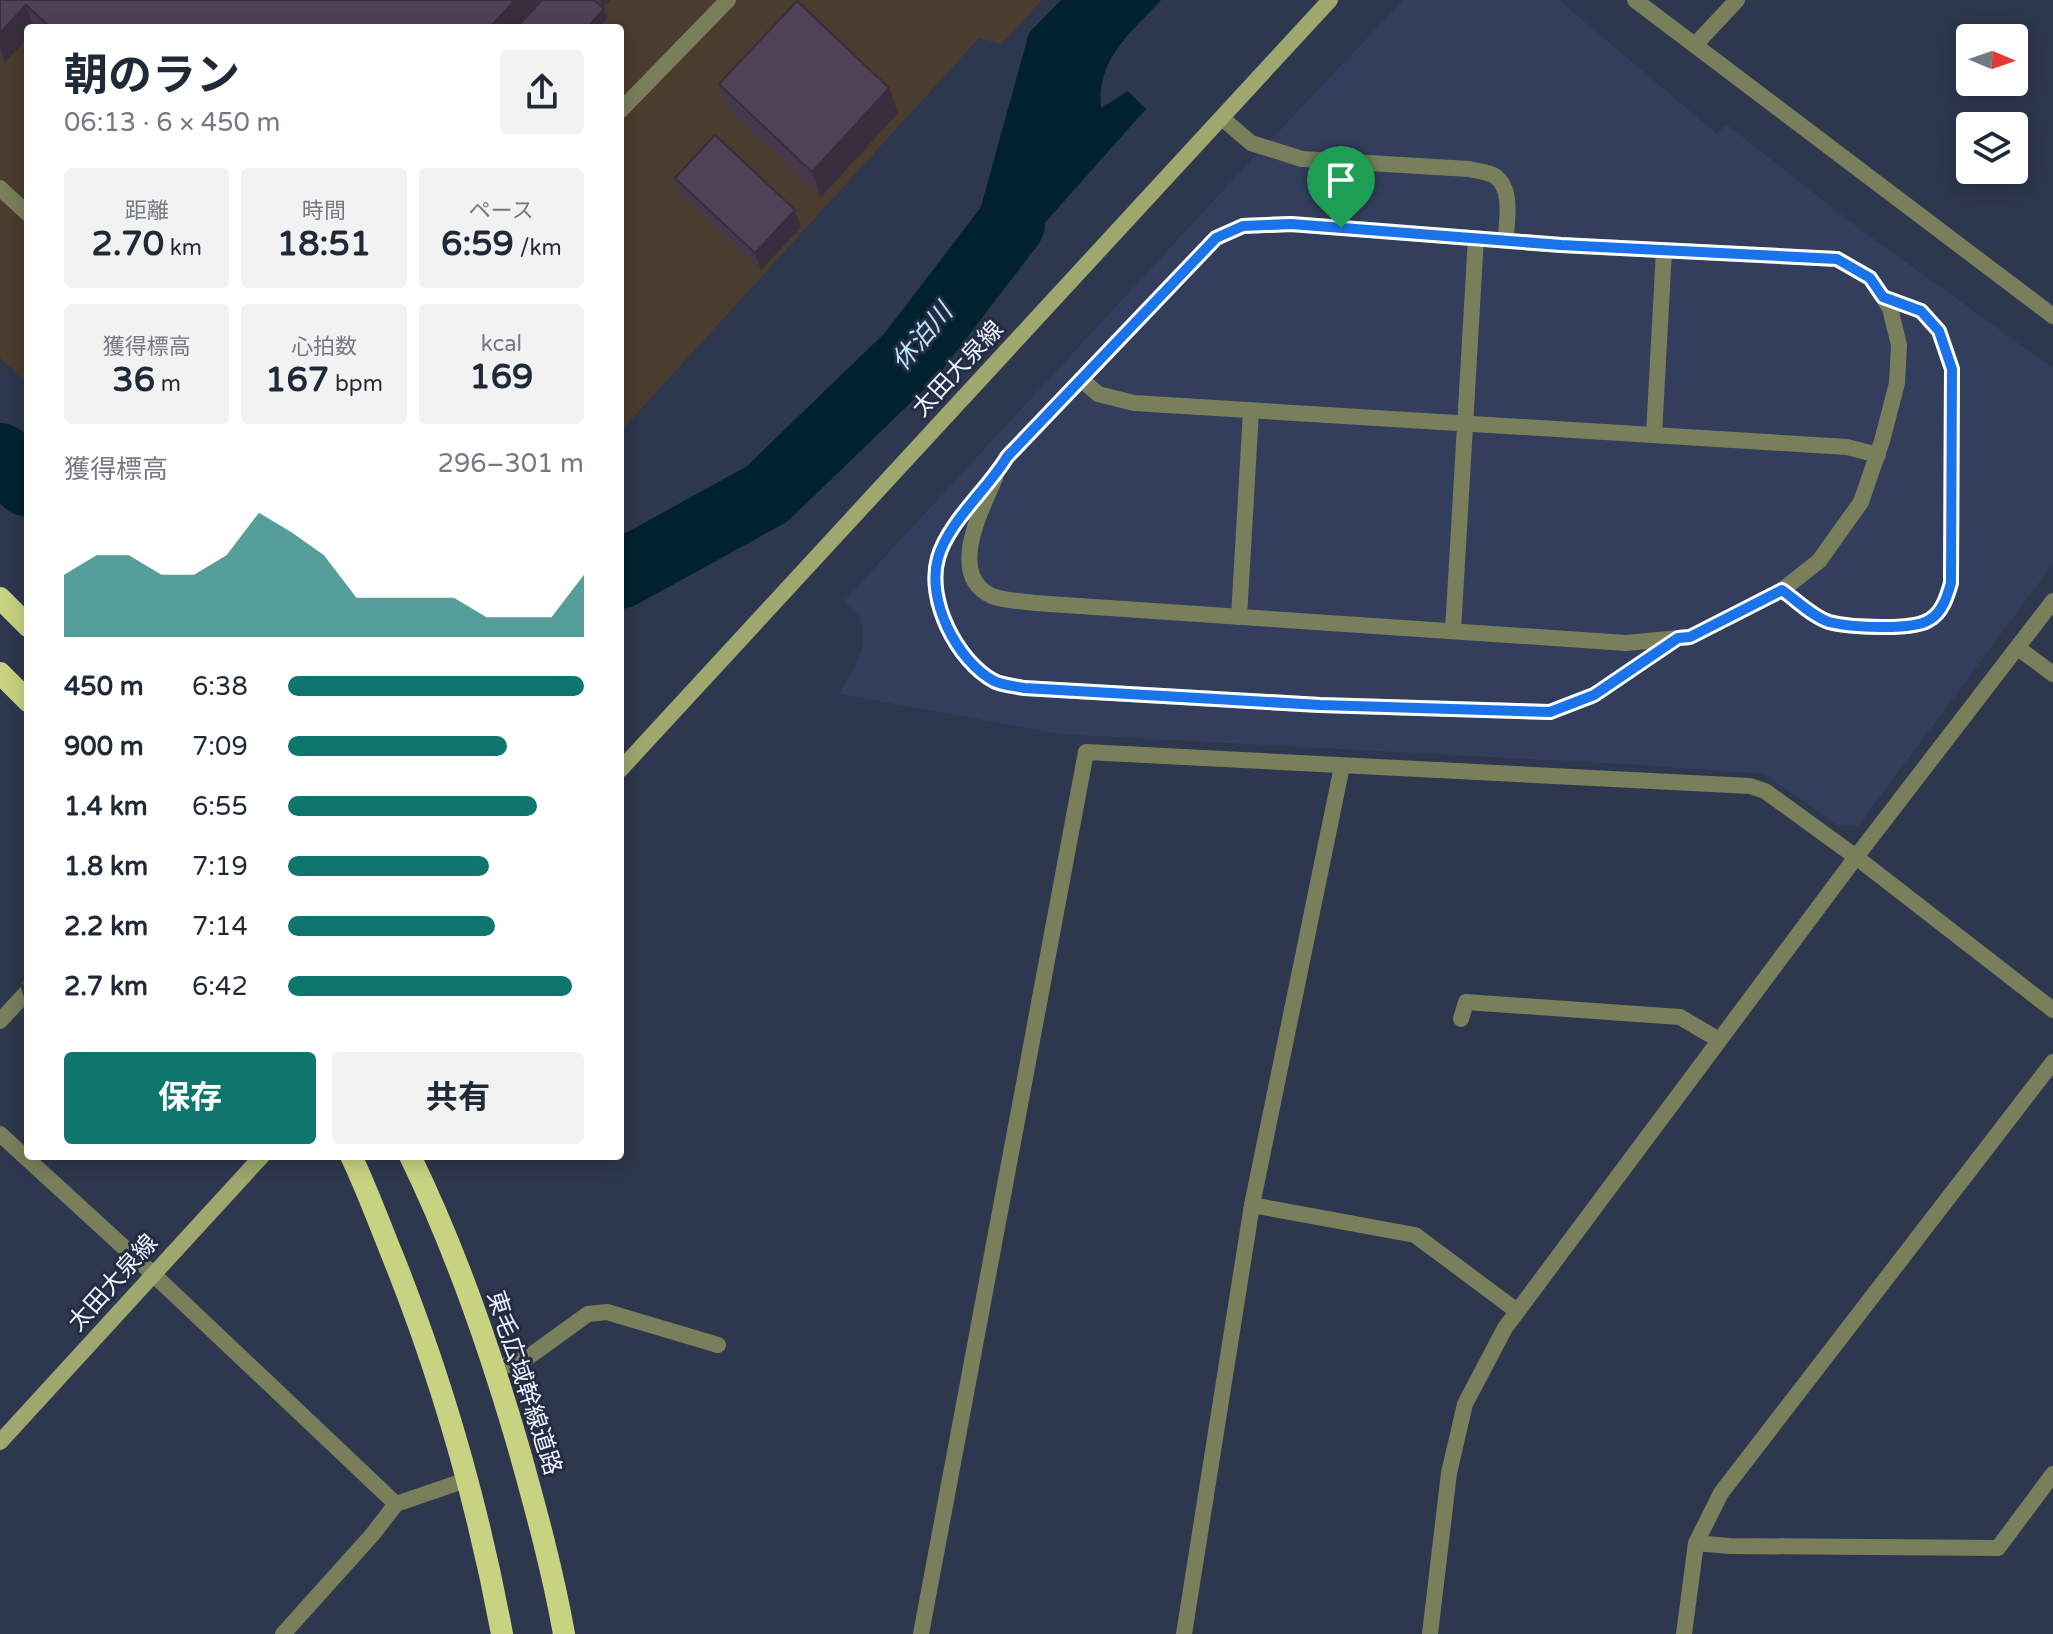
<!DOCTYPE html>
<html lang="ja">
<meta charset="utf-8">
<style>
:root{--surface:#fff;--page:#f2f2f3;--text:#1f2937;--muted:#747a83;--accent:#0f766e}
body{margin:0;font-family:"Varela Round","Noto Sans JP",sans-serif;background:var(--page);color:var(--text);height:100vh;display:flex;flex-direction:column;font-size:30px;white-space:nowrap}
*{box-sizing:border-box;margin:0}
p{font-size:26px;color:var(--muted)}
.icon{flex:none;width:44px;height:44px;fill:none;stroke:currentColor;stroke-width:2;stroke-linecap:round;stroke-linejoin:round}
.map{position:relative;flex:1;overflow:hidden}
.drawer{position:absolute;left:24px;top:24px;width:600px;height:1136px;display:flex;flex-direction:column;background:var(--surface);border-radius:8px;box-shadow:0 4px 20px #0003}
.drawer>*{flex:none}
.needle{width:52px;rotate:92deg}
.controls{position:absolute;left:1956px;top:24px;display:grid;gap:16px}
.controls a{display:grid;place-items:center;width:72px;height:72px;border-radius:8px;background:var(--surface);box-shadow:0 4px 20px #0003;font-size:40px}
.pin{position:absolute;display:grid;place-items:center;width:68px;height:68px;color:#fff;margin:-82px -34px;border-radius:50% 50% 50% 0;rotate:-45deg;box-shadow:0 0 8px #0007}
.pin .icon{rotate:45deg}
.round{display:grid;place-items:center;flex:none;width:84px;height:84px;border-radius:8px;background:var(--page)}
.summary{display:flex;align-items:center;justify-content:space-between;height:136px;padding:0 40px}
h1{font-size:44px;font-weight:700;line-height:60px}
.metrics{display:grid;grid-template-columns:repeat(3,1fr);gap:12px;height:136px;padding:8px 40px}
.metrics div{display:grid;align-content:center;border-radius:8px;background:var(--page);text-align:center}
.metrics b{font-size:34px;font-weight:700}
.metrics small{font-size:22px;font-weight:400}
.metrics p{font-size:22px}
.chart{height:224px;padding:16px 40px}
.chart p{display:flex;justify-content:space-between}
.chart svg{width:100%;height:144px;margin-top:8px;fill:var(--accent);opacity:.7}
.cta{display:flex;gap:16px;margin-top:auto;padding:16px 40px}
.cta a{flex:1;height:92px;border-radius:8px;background:var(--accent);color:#fff;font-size:32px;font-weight:700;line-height:92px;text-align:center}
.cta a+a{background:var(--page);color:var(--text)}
ul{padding:0 40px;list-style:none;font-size:26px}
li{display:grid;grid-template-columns:128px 96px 1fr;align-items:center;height:60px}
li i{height:20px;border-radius:10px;background:var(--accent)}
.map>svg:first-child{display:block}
.built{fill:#323e5b}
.industrial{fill:#4a3c2e}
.water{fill:#00222e}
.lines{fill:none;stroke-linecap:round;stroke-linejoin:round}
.river{stroke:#00222e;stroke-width:68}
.service{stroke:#797f5b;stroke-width:16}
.minor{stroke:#797f5b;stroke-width:16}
.tertiary{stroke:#797f5b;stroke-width:16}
.secondary{stroke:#9ea76d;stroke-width:16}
.trunk{stroke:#c7d380;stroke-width:22}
.wall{fill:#45384b}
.shaded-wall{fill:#382e3d}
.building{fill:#504157;stroke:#382e3d;stroke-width:2}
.route-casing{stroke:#fff;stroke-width:16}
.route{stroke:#1a73e8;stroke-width:10}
.labels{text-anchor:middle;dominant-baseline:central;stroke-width:6;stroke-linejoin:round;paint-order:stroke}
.street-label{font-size:24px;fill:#edf3fe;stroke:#232c42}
.water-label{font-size:26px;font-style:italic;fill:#b5e7fb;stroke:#232c42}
</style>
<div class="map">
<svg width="2053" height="1634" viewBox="0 0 2053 1634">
<rect width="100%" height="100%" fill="#2d374d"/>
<!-- built -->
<path class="built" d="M1403,0H1559L1717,134L1726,124L1856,226L2053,368V564L1858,826L1837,825L1764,774L1639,765L1059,734L839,694L857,663L863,643L861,618L844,601L1229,184Z"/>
<!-- industrial -->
<path class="industrial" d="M0,0H1042L1001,44L979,38L620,432V28H28V384L0,358Z"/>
<!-- water -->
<path class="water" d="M1061,0H1161C1130,34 1096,59 1101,108L1128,91L1146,109L985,290L956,297L1029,33Z"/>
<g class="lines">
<!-- river -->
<g class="river">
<path d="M0,457L28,483"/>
<path d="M620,575L767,494L910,356L1011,224"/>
</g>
<!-- service -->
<g class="service">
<path d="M620,111L728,0"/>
<path d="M1222,118L1251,143L1302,159L1469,169C1477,171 1489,172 1495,176C1514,190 1506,221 1506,241"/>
<path d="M0,188L28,214"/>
<path d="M1081,379L1098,394L1134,403L1847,447L1878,455"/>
<path d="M1654,435L1664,250"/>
<path d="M995,478C982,509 946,575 992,596C1004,601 1022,601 1035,603L1626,643L1690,637L1782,590L1819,561L1861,502L1882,441L1897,383L1899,345L1890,308L1870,278L1837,259L1561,245L1291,224L1243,226L1216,238L1007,457C988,489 948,522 938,558C926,600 957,661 994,681C1002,685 1015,686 1024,688L1320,705L1550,712L1594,695L1678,638"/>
<path d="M1782,590C1796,600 1813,617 1829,622C1849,627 1912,631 1929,620C1942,613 1947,597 1951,583L1952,369L1939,331L1921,311L1883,297"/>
<path d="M1239,617L1251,411"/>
<path d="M1453,631L1476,238"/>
<path d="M1461,1019L1466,1002L1680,1017L1719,1040"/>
<path d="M0,1021L28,991"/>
</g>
<!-- minor -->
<g class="minor">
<path d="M2018,648L2053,674"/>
<path d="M0,1134L153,1274L396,1504"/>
<path d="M1252,1205L1415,1235L1517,1311"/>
<path d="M496,1369L527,1358L588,1314L607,1312L718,1345"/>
<path d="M1696,1543L1729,1546L1998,1548L2053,1474"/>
<path d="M283,1634L372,1535L396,1504L469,1479"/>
<path d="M921,1634L1086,752L1750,786L1765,791L1856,857L2053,1010"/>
<path d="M1184,1634L1252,1205L1342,766"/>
<path d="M1430,1634L1449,1473L1465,1404L1505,1328L1856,857L2053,601"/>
<path d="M1684,1634L1696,1543L1721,1493L2053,1062"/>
</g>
<!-- tertiary -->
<g class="tertiary">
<path d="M1635,0L2053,316"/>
<path d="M1695,45L1737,0"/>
</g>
<!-- secondary -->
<g class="secondary">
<path d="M620,770L1330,0"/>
<path d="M0,1442L262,1156"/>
</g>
<!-- trunk -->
<g class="trunk">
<path d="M0,598L28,626"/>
<path d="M0,673L28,701"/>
<path d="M351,1156C366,1187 378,1220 391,1252C442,1378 477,1500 502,1634"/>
<path d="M410,1156C456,1250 490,1349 519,1449C536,1510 553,1572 564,1634"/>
</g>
</g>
<!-- wall -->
<g class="wall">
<path d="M0,0L604,9L607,18L598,28H28L5,62L0,57Z"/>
<path d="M719,84L889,88L898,113L821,197L728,109Z"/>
<path d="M675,178L801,227L761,270L681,195Z"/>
<path d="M28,974V1009L19,983Z"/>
</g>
<!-- shaded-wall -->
<g class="shaded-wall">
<path d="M515,0H548L521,28H489Z"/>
<path d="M600,0H610L603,8Z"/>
<path d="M26,5L34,28H28V38L5,62L0,47V33Z"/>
<path d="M604,9L607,18L598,28H587Z"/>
<path d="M889,88L898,113L821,197L812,172Z"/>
<path d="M795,210L801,227L761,270L755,253Z"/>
</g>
<!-- building -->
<g class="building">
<path d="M0,0H515L489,28H51L26,5L0,33Z"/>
<path d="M542,0H594L604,9L587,28H516Z"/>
<path d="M797,1L889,88L812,172L719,84Z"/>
<path d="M715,135L795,210L755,253L675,178Z"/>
<path d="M28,974V992L19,983Z"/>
</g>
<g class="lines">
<defs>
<path id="route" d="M1291,224L1561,245L1837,259L1870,278L1883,297L1921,311L1939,331L1952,369L1951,583C1947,597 1942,613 1929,620C1912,631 1849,627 1829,622C1813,617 1796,600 1782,590L1690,637L1678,638L1594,695L1550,712L1320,705L1024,688C1015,686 1002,685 994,681C957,661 926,600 938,558C948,522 988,489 1007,457L1216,238L1243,226Z"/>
</defs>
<!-- route casing -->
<use href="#route" class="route-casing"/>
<!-- route -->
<use href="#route" class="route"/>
</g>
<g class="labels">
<!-- street labels -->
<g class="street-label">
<text transform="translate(958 369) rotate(-47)">太田大泉線</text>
<text transform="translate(113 1283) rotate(-48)">太田大泉線</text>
<text transform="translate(524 1383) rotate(72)">東毛広域幹線道路</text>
</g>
<!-- water labels -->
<g class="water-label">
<text transform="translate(922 337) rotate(-50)">休泊川</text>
</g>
</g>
</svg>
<div class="controls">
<a><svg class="needle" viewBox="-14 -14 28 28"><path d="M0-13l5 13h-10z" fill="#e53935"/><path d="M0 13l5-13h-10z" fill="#747a83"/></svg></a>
<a><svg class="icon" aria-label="layers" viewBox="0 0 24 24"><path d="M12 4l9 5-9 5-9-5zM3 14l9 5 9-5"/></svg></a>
</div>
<div class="pin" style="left:1341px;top:228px;background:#1e9e55"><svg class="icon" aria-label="arrive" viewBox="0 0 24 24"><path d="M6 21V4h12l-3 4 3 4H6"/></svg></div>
<section class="drawer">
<div class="summary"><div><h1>朝のラン</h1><p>06:13 · 6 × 450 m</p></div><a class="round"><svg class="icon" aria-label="share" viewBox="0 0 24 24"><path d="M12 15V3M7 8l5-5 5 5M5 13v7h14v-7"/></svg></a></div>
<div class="metrics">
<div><p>距離</p><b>2.70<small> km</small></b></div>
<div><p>時間</p><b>18:51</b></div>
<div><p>ペース</p><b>6:59<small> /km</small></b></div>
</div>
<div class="metrics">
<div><p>獲得標高</p><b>36<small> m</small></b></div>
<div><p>心拍数</p><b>167<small> bpm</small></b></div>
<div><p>kcal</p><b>169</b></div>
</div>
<div class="chart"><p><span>獲得標高</span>296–301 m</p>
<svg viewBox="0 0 160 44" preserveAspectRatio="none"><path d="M0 44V25L10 19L20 19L30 25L40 25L50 19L60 6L70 12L80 19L90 32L100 32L110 32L120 32L130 38L140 38L150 38L160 25V44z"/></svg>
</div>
<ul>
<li><b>450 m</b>6:38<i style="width:100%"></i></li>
<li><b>900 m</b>7:09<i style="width:74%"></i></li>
<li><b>1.4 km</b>6:55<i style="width:84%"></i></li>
<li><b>1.8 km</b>7:19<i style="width:68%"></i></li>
<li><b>2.2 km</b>7:14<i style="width:70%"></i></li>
<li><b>2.7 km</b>6:42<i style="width:96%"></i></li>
</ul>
<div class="cta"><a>保存</a><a>共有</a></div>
</section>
</div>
